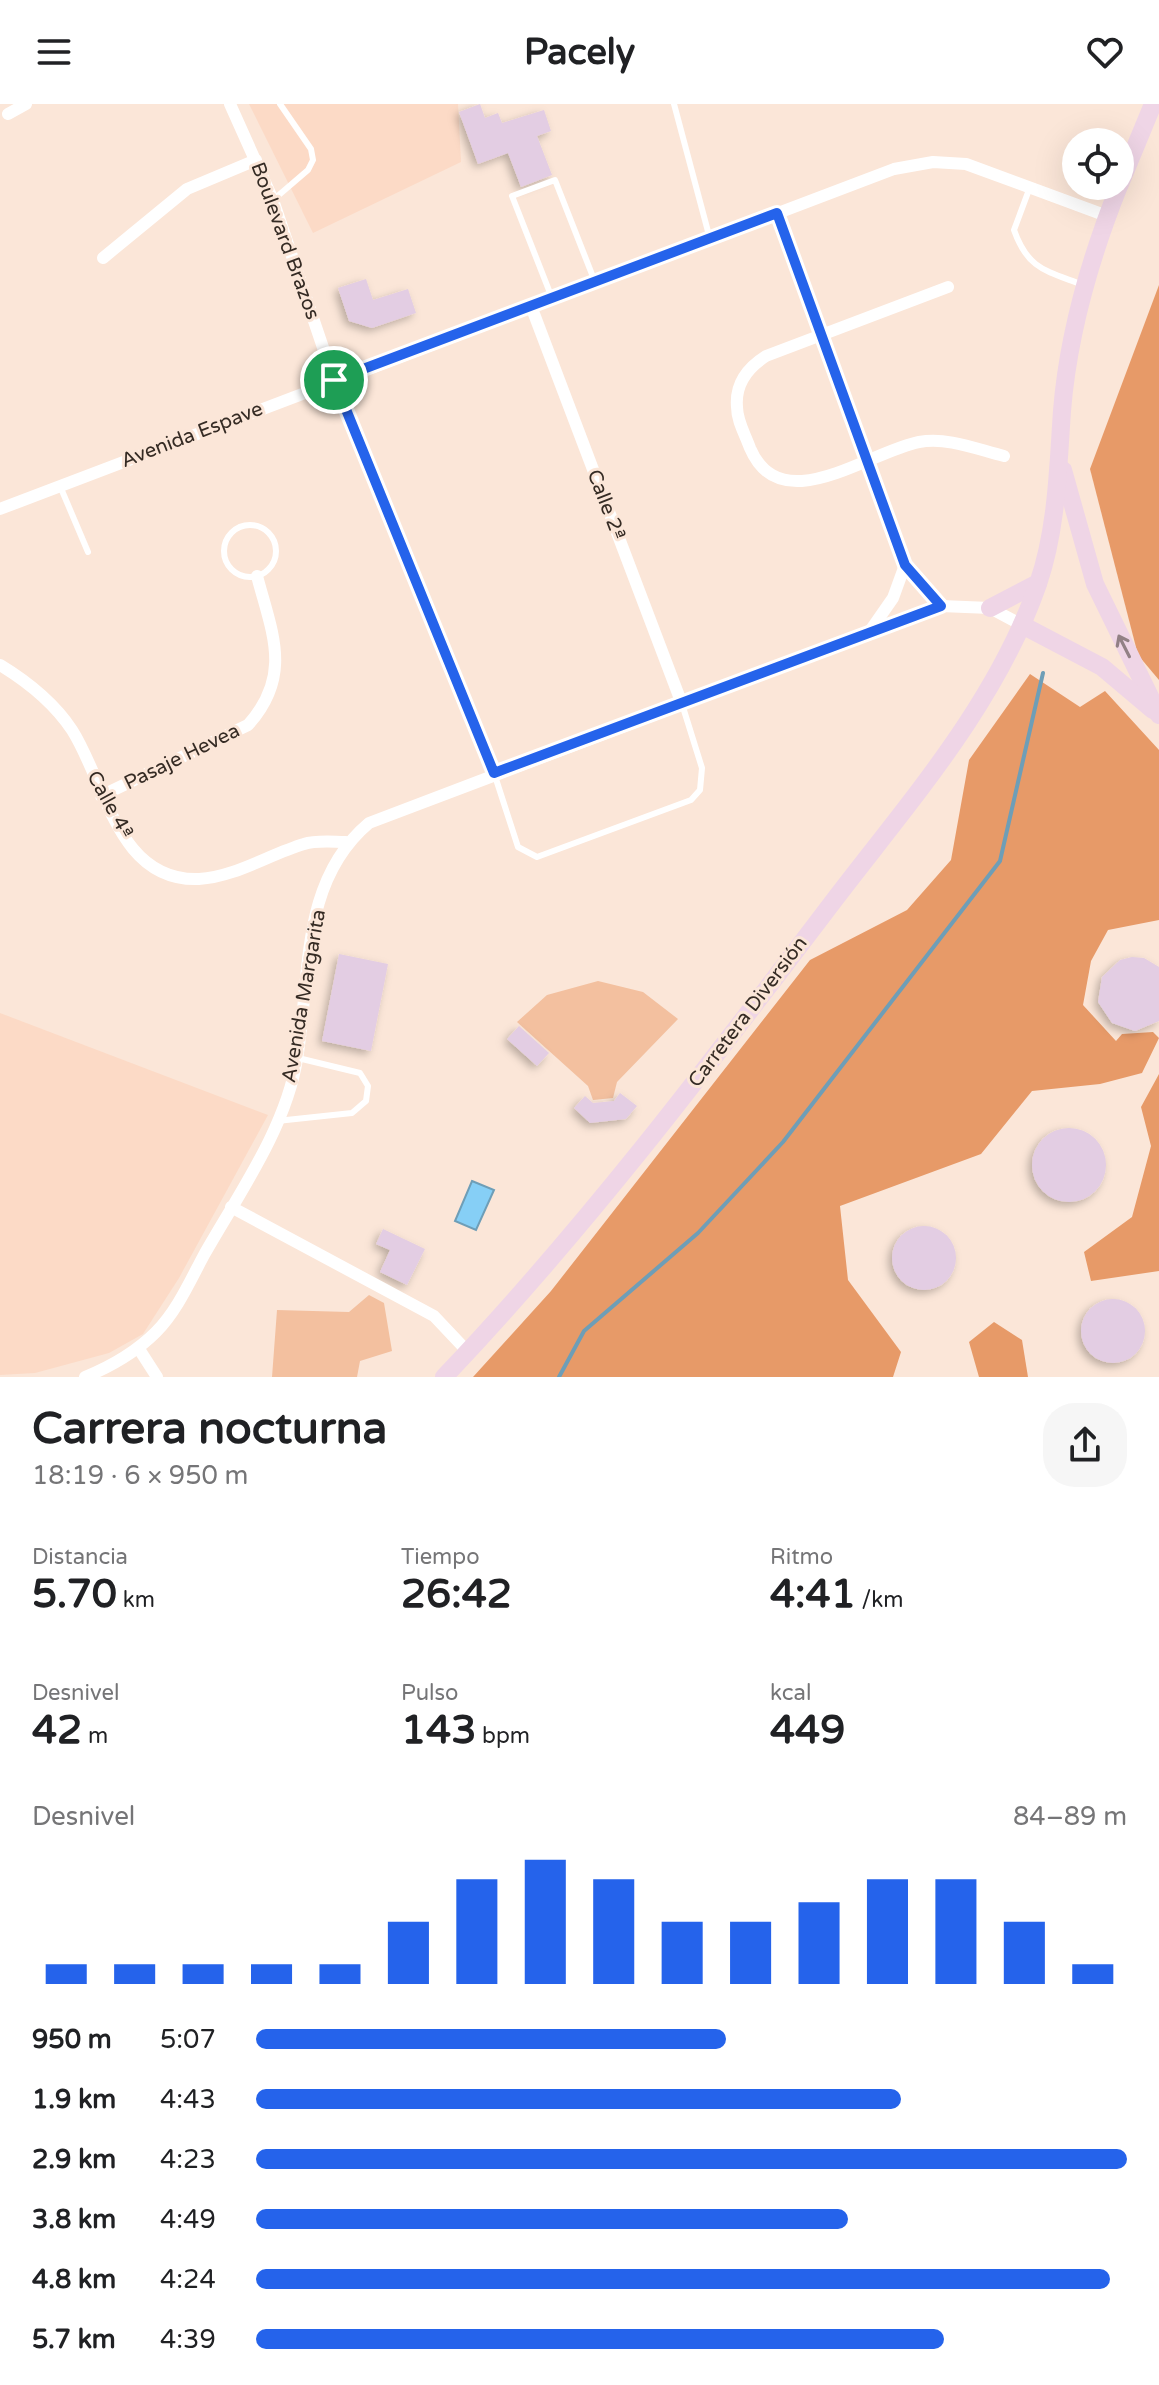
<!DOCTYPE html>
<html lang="es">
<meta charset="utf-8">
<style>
:root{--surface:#fff;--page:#f6f6f6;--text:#202124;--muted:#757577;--accent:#2563eb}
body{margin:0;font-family:"Varela Round",sans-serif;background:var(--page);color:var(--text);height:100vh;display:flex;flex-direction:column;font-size:30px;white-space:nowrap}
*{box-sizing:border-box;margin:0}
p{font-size:26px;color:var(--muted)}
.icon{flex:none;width:44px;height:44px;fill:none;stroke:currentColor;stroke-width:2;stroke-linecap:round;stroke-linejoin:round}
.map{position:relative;height:1273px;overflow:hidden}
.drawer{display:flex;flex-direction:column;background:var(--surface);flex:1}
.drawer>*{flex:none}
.tools{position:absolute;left:1062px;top:24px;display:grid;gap:16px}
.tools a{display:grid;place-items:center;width:72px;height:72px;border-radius:50%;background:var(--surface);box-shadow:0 8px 32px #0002;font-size:40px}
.pin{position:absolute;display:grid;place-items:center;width:68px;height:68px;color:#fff;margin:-34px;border:4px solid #fff;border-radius:50%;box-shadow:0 2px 8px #0007}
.round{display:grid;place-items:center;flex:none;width:84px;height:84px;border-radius:32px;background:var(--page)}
.head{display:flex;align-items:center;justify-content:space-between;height:136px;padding:0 32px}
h1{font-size:44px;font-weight:800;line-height:60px}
.stats{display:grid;grid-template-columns:repeat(3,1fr);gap:12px;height:136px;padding:8px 32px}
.stats div{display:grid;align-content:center}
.stats b{font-size:40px;font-weight:800}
.stats small{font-size:22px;font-weight:400}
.stats p{font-size:22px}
.chart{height:224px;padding:16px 32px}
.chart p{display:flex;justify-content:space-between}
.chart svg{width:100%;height:144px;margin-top:8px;stroke:var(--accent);stroke-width:6}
ul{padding:0 32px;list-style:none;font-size:26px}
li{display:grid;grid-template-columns:128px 96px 1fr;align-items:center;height:60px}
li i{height:20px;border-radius:10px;background:var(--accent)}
header{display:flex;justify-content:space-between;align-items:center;height:104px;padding:0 32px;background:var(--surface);font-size:36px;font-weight:800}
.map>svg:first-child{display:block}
.built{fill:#fcdac6}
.green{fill:#f3c09f}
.forest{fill:#e79a68}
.water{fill:#86cff6;stroke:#6e9eb7;stroke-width:2}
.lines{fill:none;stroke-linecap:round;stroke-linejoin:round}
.stream{stroke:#6e9eb7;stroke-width:4}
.building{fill:#e3cde3;filter:url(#shadow)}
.lane{stroke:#fff;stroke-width:6}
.street{stroke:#fff;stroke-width:12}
.secondary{stroke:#efd5e6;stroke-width:18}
.oneway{stroke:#928085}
.route-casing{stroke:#fff;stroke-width:16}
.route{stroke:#2563eb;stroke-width:10}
.labels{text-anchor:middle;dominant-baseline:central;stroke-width:6;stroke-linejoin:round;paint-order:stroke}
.street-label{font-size:20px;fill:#352b24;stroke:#fbe6d8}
</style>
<header><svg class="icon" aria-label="menu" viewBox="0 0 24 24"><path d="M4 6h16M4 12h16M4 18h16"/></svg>Pacely<svg class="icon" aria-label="heart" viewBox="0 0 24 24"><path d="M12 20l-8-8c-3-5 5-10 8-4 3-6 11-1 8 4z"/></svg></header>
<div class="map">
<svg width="1159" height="1273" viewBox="0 0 1159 1273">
<defs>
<filter id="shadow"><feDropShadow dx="-3.5" dy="3.5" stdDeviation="4" flood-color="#0004"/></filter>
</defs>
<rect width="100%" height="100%" fill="#fbe6d8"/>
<!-- built -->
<g class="built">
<path d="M249,0H458L461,58L313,129Z"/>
<path d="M0,909L268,1011L179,1174L143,1230L109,1249L35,1269L0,1271Z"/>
</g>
<!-- green -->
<g class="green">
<path d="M598,877L643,888L678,915L617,978L613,994L593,996L588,982L517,918L547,891Z"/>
<path d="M369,1191L384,1199L392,1247L360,1257L357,1273H272L277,1206L349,1208Z"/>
</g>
<!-- forest -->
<g class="forest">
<path d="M1159,181V576L1138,551L1090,365Z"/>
<path d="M1030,570L1080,603L1105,587L1159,646V816L1108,826L1091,857L1083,901L1116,937L1122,930L1153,928L1159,934L1142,969L1100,980L1032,987L981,1050L840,1102L848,1176L901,1248L893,1273H473L551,1187L810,856L907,806L951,756L969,656Z"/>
<path d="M1159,970V1167L1091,1177L1084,1148L1132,1113L1151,1042L1141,1003Z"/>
<path d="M994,1218L1022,1236L1028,1273H979L969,1238Z"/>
</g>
<!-- water -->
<path class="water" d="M472,1077L494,1086L476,1126L455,1117Z"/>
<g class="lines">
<!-- stream -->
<path class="stream" d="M559,1273L584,1227L698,1129L783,1038L1000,757L1043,569"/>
</g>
<!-- building -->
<g class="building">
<path d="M480,0L485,14L498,9L502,19L544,6L551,27L537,32L552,71L521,83L508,49L478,60L459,8Z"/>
<path d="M366,175L373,196L408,185L416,209L372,224L349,217L338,184Z"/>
<path d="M339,850L388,860L371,947L322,937Z"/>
<path d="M1132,853L1144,854L1159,863V917L1135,927L1112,919L1098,898L1102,873L1120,856Z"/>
<path d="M519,922L549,949L537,962L507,935Z"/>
<path d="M620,989L637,1002L626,1015L590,1019L574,1004L585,992L593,999L614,997Z"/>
<circle cx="1069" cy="1061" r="37"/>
<circle cx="924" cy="1154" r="32"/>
<path d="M383,1125L425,1145L407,1181L380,1168L390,1146L376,1140Z"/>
<circle cx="1113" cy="1227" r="32"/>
</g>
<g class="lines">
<!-- lane -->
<g class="lane">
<path d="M674,0L710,135"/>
<path d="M1030,83L1014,126C1028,166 1047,167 1083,181"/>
<path d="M273,96L308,66L313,56L311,45L280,0"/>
<path d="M552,194L512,92L555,76L595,178"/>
<path d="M60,382L88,448"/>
<circle cx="250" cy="447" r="26"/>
<path d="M495,672L518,743L537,753L691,696L700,686L702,664L682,600"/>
<path d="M277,1017L352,1009L366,997L368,982L360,969L298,954"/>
</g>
<!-- street -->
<g class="street">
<path d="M230,0L273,96L334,276L494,669"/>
<path d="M8,10L26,0"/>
<path d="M777,109L905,461L941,502"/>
<path d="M103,154L187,85L256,56"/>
<path d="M948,183L766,252C747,264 735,280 737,303C737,317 745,330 750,344C781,417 868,348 919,338C948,333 976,345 1004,352"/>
<path d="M531,202L682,600"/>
<path d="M0,405L894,65L933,58L966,60L1107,112"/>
<path d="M870,527L893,494L905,461"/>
<path d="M0,561C28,578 54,599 72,626C106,679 117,778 199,775C235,773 270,750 304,740C316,736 333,738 346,738"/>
<path d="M101,692L248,621C293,571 272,529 257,472"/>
<path d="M231,1103L434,1212L468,1248"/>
<path d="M139,1245L157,1273"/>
<path d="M85,1273C112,1262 135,1249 156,1228C177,1207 190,1177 204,1151C238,1091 286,1024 297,955C311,872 299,778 369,719L941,502L990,504L1022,521"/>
</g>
<!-- secondary -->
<g class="secondary">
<path d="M1120,80L1153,0"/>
<path d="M1063,366L1095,480L1159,611"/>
<path d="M990,504L1038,479"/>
<path d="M1022,521L1102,563L1153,606"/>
<path d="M444,1273C585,1125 709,961 832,799C908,699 996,601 1038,480C1057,425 1058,364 1062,307C1068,231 1091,152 1119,82"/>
</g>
</g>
<!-- one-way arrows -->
<defs><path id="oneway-shaft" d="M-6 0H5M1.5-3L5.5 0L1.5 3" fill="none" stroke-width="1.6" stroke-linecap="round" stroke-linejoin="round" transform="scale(2)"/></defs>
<use class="oneway" href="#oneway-shaft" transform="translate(1124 542) rotate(-117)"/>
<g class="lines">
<defs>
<path id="route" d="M777,109L905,461L941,502L494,669L334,276Z"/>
</defs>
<!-- route casing -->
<use href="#route" class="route-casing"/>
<!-- route -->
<use href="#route" class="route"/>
</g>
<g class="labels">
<!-- street labels -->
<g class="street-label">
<text transform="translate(285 137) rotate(70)">Boulevard Brazos</text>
<text transform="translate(192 331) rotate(-21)">Avenida Espave</text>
<text transform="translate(606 401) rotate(69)">Calle 2ª</text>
<text transform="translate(182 653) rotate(-26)">Pasaje Hevea</text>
<text transform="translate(110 701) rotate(61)">Calle 4ª</text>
<text transform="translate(304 892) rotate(-80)">Avenida Margarita</text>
<text transform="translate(748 908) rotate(-53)">Carretera Diversión</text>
</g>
</g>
</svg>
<div class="tools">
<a><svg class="icon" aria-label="locate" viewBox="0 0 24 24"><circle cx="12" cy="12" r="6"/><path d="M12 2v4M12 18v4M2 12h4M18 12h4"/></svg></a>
</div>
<div class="pin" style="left:334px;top:276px;background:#1e9e55"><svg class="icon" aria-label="arrive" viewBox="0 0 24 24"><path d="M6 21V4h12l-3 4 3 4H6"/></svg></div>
</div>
<section class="drawer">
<div class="head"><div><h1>Carrera nocturna</h1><p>18:19 · 6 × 950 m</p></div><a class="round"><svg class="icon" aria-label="share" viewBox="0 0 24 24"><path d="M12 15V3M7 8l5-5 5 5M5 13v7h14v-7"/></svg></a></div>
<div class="stats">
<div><p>Distancia</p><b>5.70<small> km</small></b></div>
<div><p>Tiempo</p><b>26:42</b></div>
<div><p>Ritmo</p><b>4:41<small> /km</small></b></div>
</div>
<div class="stats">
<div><p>Desnivel</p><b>42<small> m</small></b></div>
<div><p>Pulso</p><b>143<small> bpm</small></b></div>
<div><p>kcal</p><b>449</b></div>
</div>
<div class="chart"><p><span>Desnivel</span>84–89 m</p>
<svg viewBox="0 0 160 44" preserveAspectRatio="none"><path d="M5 44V38M15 44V38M25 44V38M35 44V38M45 44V38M55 44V25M65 44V12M75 44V6M85 44V12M95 44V25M105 44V25M115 44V19M125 44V12M135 44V12M145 44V25M155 44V38"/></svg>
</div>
<ul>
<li><b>950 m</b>5:07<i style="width:54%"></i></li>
<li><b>1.9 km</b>4:43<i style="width:74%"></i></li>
<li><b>2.9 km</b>4:23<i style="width:100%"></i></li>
<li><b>3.8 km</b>4:49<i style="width:68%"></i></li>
<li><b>4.8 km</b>4:24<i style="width:98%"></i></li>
<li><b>5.7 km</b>4:39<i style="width:79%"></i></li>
</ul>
</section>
